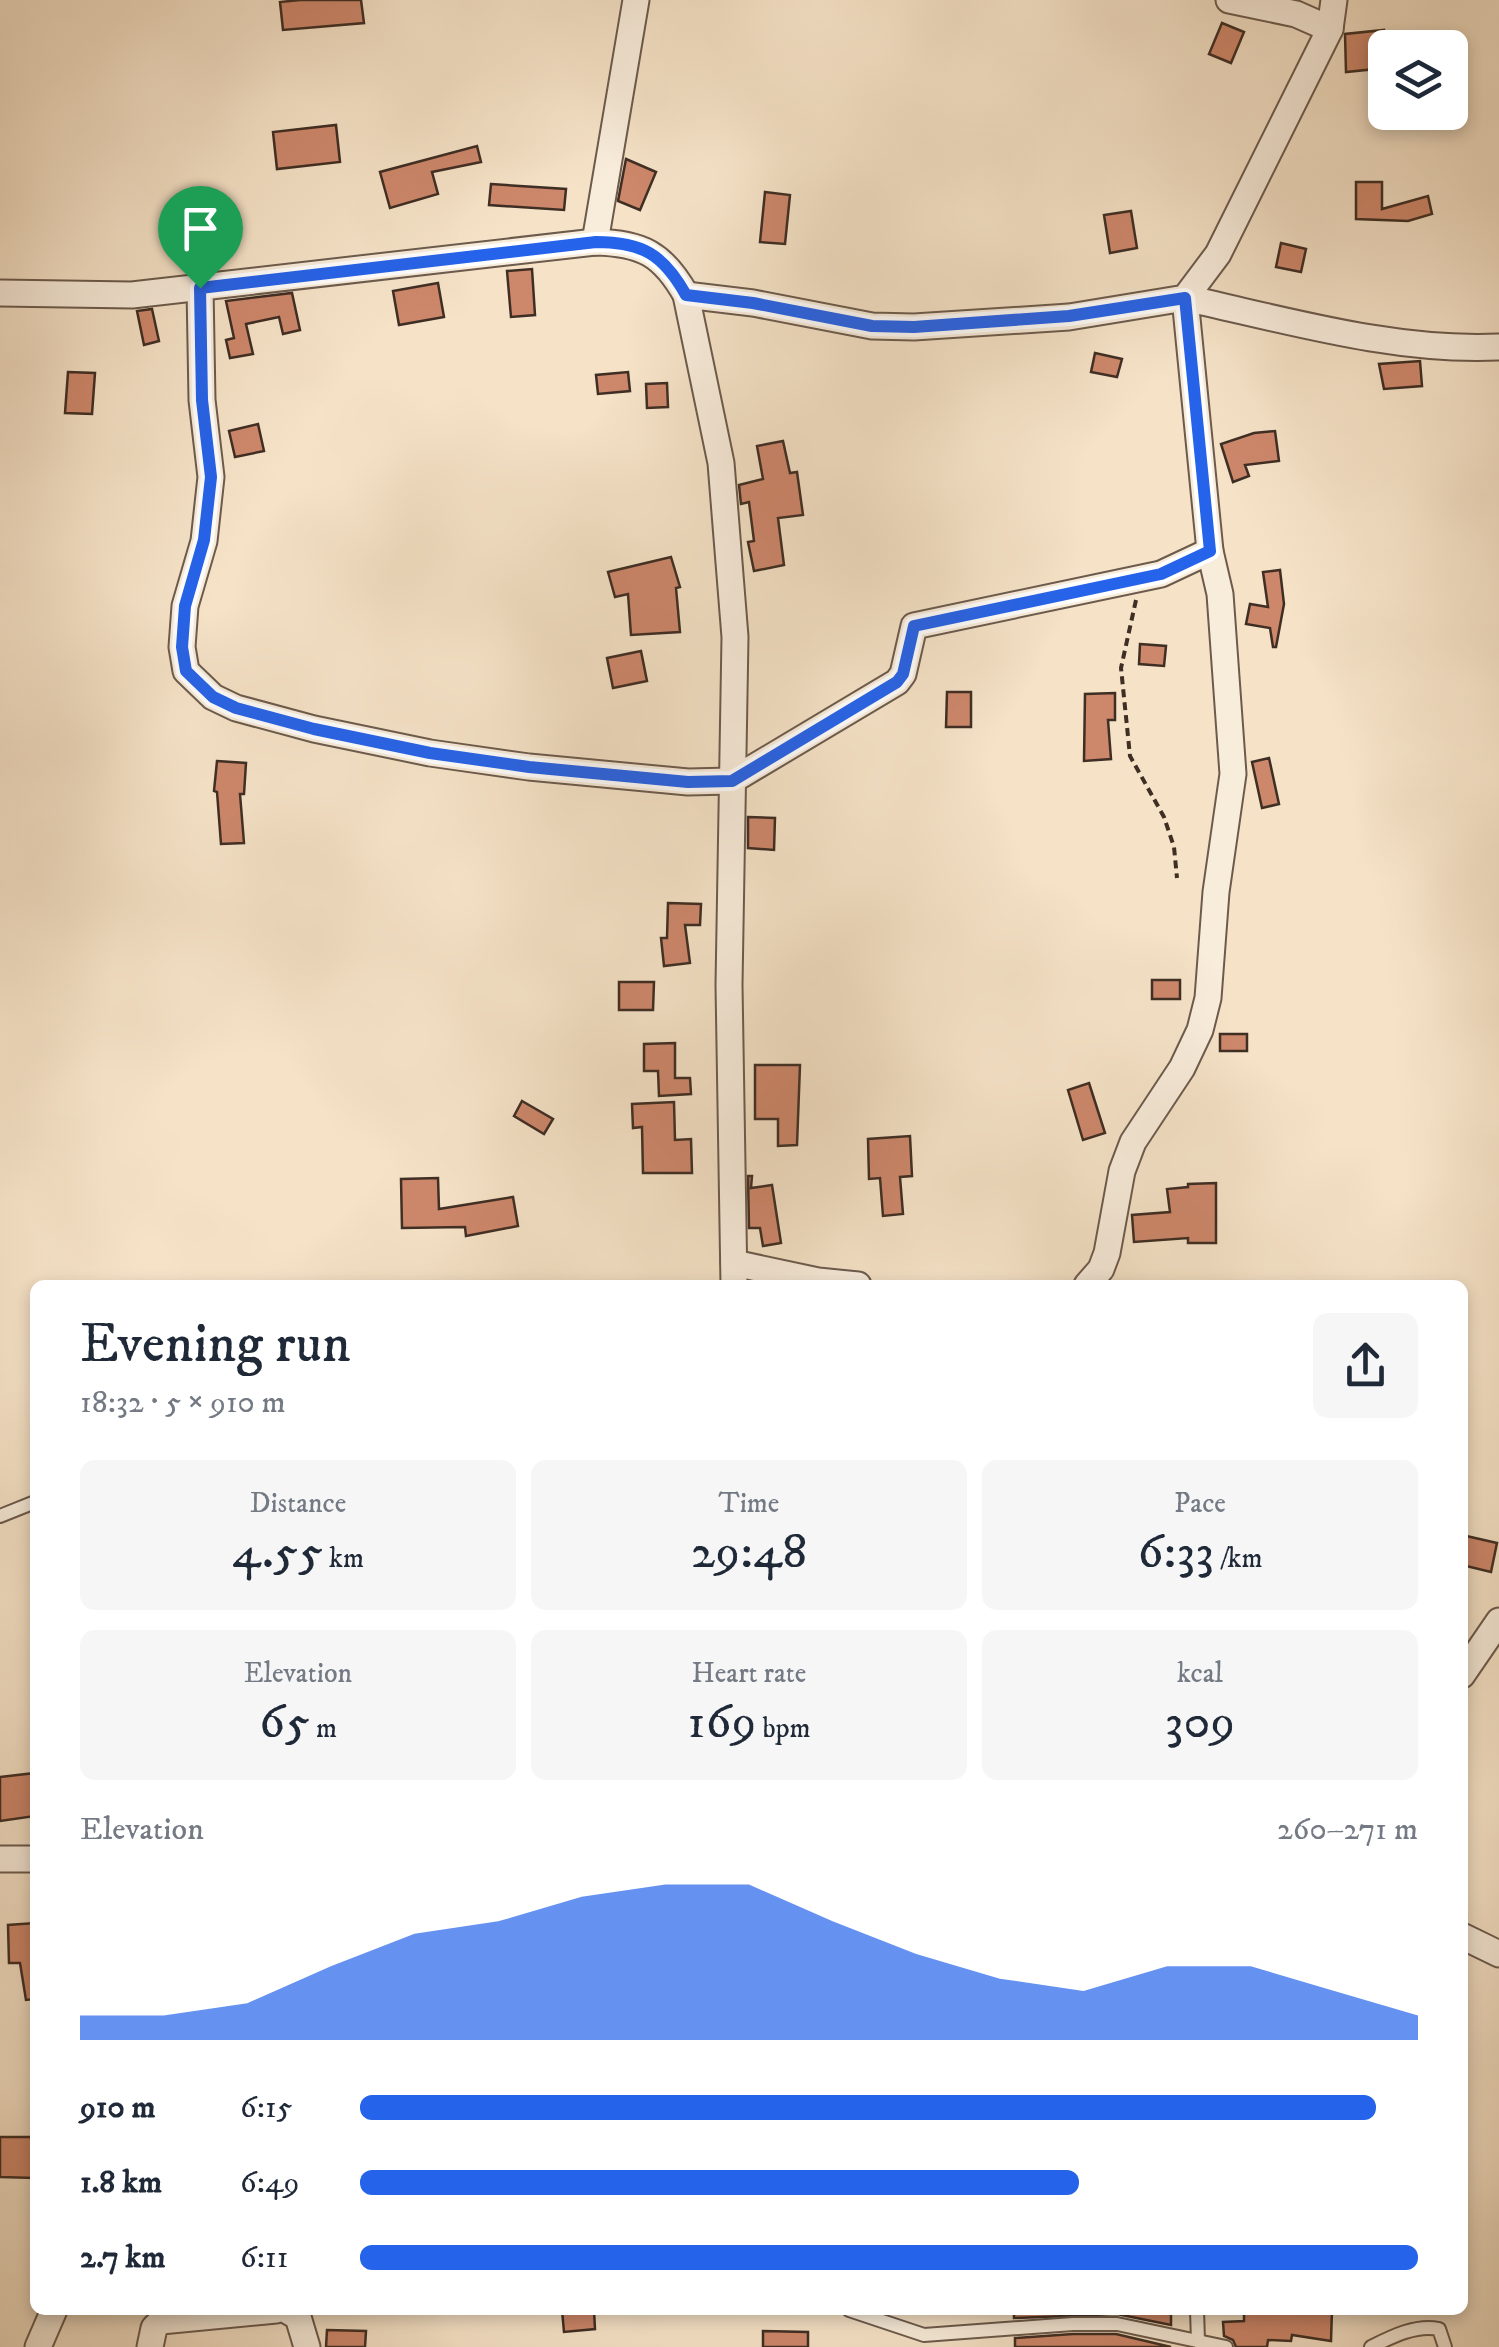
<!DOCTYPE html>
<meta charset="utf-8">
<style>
:root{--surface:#fff;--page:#f6f6f7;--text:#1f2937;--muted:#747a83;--accent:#2563eb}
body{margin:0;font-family:"IM FELL DW Pica",serif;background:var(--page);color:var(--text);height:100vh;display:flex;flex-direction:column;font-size:38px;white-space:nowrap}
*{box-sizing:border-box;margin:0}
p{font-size:32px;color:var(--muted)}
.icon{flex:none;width:55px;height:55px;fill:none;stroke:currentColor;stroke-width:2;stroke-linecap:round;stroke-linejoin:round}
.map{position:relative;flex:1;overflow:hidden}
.panel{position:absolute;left:30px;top:1280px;width:1438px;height:1035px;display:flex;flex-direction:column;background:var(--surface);border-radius:15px;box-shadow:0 5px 15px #0003}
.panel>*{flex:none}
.fabs{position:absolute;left:1368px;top:30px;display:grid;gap:20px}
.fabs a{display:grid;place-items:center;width:100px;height:100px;border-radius:15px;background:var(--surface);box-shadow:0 5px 15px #0003;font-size:50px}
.pin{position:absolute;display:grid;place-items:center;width:85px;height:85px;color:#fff;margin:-102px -42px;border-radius:50% 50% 50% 0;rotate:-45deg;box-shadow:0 0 10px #0007}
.pin .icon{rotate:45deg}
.round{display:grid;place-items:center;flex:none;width:105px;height:105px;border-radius:15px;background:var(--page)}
.summary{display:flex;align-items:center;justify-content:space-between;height:170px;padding:0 50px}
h1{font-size:55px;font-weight:600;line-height:75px}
.metrics{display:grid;grid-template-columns:repeat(3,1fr);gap:15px;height:170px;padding:10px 50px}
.metrics div{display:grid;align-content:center;border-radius:15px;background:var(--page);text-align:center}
.metrics b{font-size:50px;font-weight:600}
.metrics small{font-size:28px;font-weight:400}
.metrics p{font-size:28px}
.chart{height:280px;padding:20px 50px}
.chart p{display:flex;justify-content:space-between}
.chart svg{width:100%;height:180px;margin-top:10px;fill:var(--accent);opacity:.7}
ul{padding:0 50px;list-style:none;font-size:32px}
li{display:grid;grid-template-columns:160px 120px 1fr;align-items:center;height:75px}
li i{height:25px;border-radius:12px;background:var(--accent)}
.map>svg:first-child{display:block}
.building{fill:#cd876b;stroke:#3f2e24;stroke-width:2.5}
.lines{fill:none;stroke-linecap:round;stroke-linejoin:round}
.service-casing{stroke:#6c5b4d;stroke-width:16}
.minor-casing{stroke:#6c5b4d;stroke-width:29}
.path{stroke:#3f2e24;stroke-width:4;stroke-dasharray:8 5;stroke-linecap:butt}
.service{stroke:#f8ecdb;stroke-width:12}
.minor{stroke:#f8ecdb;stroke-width:25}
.route-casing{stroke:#fff;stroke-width:20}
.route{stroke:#2563eb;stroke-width:12}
</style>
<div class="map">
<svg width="1499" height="2347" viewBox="0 0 1499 2347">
<rect width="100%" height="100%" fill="#f5e2c7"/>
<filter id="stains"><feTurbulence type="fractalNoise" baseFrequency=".002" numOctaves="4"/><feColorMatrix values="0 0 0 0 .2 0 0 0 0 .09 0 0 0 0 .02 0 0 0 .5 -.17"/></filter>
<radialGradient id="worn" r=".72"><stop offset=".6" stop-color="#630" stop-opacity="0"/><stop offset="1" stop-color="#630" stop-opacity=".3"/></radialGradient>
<!-- building -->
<g class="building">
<path d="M300,0H361L364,23L283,30L280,2Z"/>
<path d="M1222,23L1244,32L1231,63L1209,54Z"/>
<path d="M1384,30L1385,68L1346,72L1345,34Z"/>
<path d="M336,125L340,162L277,169L273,132Z"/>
<path d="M477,146L481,162L432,172L438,194L390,208L380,172Z"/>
<path d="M626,159L656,172L640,210L618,201Z"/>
<path d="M1356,182H1382V209L1428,196L1432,214L1408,221L1356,219Z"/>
<path d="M491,184L566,189L564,210L489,205Z"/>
<path d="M765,192L790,195L785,244L760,242Z"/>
<path d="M1131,211L1137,248L1110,253L1104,215Z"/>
<path d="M1281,243L1306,249L1301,272L1276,267Z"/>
<path d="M532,269L535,315L511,317L507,271Z"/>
<path d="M438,283L444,317L399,325L393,291Z"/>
<path d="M292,293L300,330L283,334L279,317L246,324L253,354L230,358L226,340L234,338L226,301Z"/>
<path d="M152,309L159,341L144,345L137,311Z"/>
<path d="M1095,353L1122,359L1117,377L1091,372Z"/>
<path d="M1420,361L1422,386L1384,389L1379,364Z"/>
<path d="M68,372L95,373L92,414L65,413Z"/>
<path d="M628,372L630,391L598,394L596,375Z"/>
<path d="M667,383L668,407L647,408L646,384Z"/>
<path d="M258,424L264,451L235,457L229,431Z"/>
<path d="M1275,431L1279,461L1245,465L1249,476L1233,482L1221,444L1254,433Z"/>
<path d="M783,441L790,473L797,472L803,515L778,518L784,565L754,571L748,542L754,541L749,502L741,504L739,485L763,479L757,446Z"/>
<path d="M671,557L680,587L676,588L680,632L631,635L628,594L615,597L608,572Z"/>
<path d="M1280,570L1284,604L1276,647H1273L1270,628L1246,624L1250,604L1268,607L1263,572Z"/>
<path d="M1140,644L1166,646L1164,666L1139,664Z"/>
<path d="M641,651L647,681L613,688L607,658Z"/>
<path d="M947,692H971V727H946Z"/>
<path d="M1115,693V720H1108L1111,759L1084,761L1085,694Z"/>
<path d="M1269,758L1279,804L1262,808L1252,762Z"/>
<path d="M217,761L246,763L244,794H240L244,843L221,844L217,792L214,791Z"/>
<path d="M748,817L775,818L774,850L748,848Z"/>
<path d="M668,903L701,904L700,925H685L690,963L664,966L661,938H667Z"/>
<rect x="1152" y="980" width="28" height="19"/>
<path d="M619,982H654L653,1010H619Z"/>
<rect x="1220" y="1034" width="27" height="17"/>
<path d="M675,1043V1078H690L691,1094L659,1096L658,1071H644V1044Z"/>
<path d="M755,1065H800L797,1145L778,1146V1119H755Z"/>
<path d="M1089,1083L1105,1133L1083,1140L1068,1090Z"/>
<path d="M522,1101L553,1119L544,1134L514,1116Z"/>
<path d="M674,1102L675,1140L691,1139L692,1173H643L642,1127L633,1128L632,1104Z"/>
<path d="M910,1136L912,1176L900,1177L903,1214L883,1216L880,1178L869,1179L868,1139Z"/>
<path d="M748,1176H752L751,1188L772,1185L781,1243L763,1246L760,1228H749Z"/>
<path d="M438,1178L439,1209L513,1197L518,1226L466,1236L465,1227L402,1228L401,1179Z"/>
<path d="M1216,1183V1243H1188V1238L1134,1242L1132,1215L1170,1212L1167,1189L1188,1187V1184Z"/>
<path d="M1462,1535L1497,1543L1491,1572L1462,1565Z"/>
<path d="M35,1773V1816L0,1821V1777Z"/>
<path d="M35,1923V1999L26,2000L20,1963H9L8,1925Z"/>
<path d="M0,2137H35V2178L0,2177Z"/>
<path d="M562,2310H594L595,2329L564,2332Z"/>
<path d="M1014,2310H1171V2325L1117,2314L1014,2318Z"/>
<path d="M1244,2310H1332L1331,2341L1292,2335L1291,2341L1268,2340L1267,2347H1236L1233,2340L1224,2336L1223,2322L1244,2321Z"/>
<path d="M327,2330L366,2331L365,2347H326Z"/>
<path d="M763,2331L808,2332V2347H763Z"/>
<path d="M1073,2334H1116L1171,2347H1015V2338Z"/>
</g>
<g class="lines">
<defs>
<g id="service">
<path d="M0,1516L35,1502"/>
<path d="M849,2310L924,2335L1073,2324H1117L1226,2347"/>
<path d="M1197,2310L1198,2341"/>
<path d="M1371,2347C1391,2337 1416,2324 1439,2329L1445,2347"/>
</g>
<g id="minor">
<path d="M1229,0L1296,14L1330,29"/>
<path d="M595,242L636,0"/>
<path d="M200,288L202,400L211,477L204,541L185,606L182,647L186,671L213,697L236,708L314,729L430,753L529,767L688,782L731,781L897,682L903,674L914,626L1161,574L1210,551"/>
<path d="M0,293L132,295L595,242C642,243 663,254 686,295L721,463L735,637L729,985L734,1285"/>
<path d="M686,295L753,303L872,326L914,327L1069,317L1185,298L1218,254L1330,29L1334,0"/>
<path d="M734,1263L818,1281L858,1285"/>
<path d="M1087,1285L1101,1269L1107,1253L1122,1171L1133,1142L1182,1068L1200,1030L1208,998L1216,892L1233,774L1220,594L1210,551L1185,298C1286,320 1394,352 1499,347"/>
<path d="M1462,1675L1499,1621"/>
<path d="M0,1859H35"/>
<path d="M1462,1936L1499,1954"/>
<path d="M286,2310L298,2317L307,2347"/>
<path d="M38,2347L54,2310"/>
<path d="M150,2347L154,2328L161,2321L276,2310"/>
</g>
</defs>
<!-- service casing -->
<use href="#service" class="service-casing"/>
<!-- minor casing -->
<use href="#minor" class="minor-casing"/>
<!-- path -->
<path class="path" d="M1136,600L1121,668L1130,756L1164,817L1174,847L1177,878"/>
<!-- service -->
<use href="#service" class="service"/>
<!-- minor -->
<use href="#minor" class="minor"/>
</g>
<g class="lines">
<defs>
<path id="route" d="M596,242C642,242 663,254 686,295L753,303L872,326L914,327L1069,316L1185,298L1210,551L1161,574L914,626L903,674L897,682L732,781L688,782L529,767L430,753L314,729L236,708L213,697L186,671L182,647L185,606L204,540L211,477L202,400L200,288Z"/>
</defs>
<!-- route casing -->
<use href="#route" class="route-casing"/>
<!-- route -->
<use href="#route" class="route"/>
</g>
<rect width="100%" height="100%" filter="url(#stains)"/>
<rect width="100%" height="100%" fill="url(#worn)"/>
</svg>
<div class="fabs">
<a><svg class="icon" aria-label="layers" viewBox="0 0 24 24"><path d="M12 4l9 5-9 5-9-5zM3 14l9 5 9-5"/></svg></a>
</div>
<div class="pin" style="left:200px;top:288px;background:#1e9e55"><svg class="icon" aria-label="arrive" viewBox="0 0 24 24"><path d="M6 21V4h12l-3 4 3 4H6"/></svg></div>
<section class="panel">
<div class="summary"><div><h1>Evening run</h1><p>18:32 · 5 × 910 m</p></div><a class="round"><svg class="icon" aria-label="share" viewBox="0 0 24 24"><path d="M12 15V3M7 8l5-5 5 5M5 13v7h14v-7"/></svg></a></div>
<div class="metrics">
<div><p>Distance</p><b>4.55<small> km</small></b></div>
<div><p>Time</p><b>29:48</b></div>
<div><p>Pace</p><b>6:33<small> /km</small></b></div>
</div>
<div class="metrics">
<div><p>Elevation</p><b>65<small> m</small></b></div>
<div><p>Heart rate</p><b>169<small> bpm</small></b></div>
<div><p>kcal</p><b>309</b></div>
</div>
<div class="chart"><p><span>Elevation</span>260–271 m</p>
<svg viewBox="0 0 160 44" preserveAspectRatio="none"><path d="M0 44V38L10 38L20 35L30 26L40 18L50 15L60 9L70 6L80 6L90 15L100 23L110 29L120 32L130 26L140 26L150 32L160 38V44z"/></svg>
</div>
<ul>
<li><b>910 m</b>6:15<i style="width:96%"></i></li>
<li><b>1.8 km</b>6:49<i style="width:68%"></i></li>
<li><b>2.7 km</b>6:11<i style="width:100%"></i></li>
</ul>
</section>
</div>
